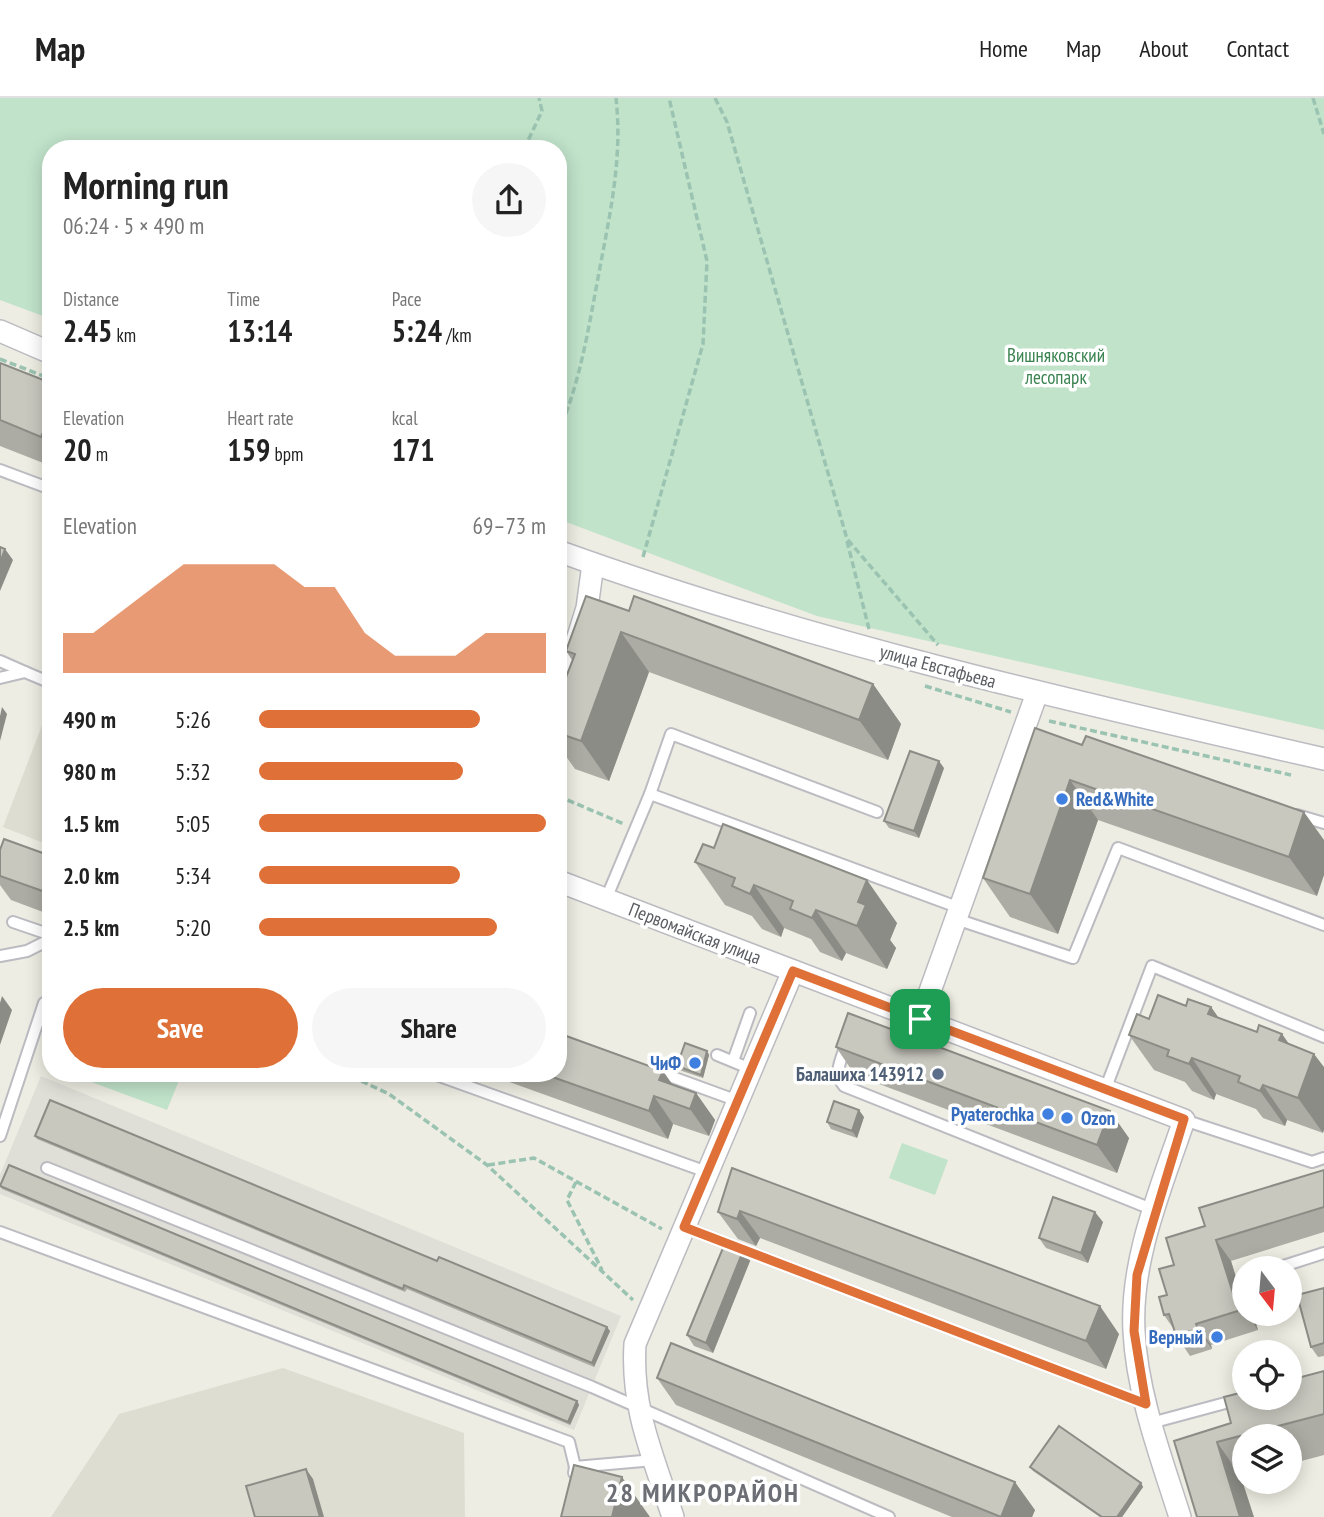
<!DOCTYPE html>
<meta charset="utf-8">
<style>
:root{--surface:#fff;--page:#f6f6f6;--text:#222;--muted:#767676;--line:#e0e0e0;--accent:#de7038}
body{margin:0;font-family:"PT Sans Narrow",sans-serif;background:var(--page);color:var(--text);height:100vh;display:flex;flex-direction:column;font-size:26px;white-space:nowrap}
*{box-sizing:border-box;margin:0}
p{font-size:23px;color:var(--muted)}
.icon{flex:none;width:38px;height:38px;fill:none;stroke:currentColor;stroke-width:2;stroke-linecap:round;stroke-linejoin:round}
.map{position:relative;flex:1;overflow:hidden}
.details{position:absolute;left:42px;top:42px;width:525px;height:942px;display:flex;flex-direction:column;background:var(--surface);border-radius:28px;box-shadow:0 4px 18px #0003}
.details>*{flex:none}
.needle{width:46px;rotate:164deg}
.tools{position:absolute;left:1232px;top:1158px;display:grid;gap:14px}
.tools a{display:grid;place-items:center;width:70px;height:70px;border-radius:50%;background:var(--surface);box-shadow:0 4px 18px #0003;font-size:35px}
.pin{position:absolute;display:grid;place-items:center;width:60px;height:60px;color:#fff;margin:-30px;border-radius:14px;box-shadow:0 4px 10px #0006}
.round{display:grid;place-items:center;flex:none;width:74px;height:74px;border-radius:37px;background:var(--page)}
.head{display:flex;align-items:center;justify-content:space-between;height:119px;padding:0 21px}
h1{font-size:38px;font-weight:600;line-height:52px}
.stats{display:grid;grid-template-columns:repeat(3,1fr);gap:10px;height:119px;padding:7px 21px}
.stats div{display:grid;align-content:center}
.stats b{font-size:30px;font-weight:600}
.stats small{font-size:19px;font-weight:400}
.stats p{font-size:19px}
.chart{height:196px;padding:14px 21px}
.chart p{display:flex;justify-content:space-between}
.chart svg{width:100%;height:126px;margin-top:7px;fill:var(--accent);opacity:.7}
.button{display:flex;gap:14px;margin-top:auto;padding:14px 21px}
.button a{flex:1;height:80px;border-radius:42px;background:var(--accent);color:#fff;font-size:28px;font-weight:600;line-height:80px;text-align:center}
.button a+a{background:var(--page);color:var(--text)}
ul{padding:0 21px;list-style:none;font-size:23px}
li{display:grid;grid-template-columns:112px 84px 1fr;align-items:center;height:52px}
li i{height:18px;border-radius:9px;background:var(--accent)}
header{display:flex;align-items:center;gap:42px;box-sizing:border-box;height:98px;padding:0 35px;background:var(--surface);border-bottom:2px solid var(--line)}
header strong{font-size:33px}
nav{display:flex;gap:38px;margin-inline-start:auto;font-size:24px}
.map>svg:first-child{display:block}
.industrial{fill:#dfded7}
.education{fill:#ddddd1}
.green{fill:#c1e3ca}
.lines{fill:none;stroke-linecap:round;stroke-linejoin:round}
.lane-casing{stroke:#bbbbc1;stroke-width:14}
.street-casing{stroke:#bbbbc1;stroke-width:24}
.path{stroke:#9bc3b1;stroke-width:3.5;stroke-dasharray:7 3.5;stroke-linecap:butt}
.lane{stroke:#fff;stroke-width:10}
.street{stroke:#fff;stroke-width:21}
.wall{fill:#acaca4}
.shaded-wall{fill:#8c8c86}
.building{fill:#c8c8bf;stroke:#8c8c86;stroke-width:2}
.route-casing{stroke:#fff;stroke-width:14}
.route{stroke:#de7038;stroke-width:9}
.shop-dot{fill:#3f7fe0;stroke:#fff;stroke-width:2.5}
.service-dot{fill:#5c6f8a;stroke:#fff;stroke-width:2.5}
.labels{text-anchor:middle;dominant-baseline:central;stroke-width:7;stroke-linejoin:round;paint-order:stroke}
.park-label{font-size:19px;fill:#3a8351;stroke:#fff}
.street-label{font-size:19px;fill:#5b5d63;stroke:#fff}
.shop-label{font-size:19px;font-weight:bold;fill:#366cbe;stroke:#fff;text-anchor:end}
.service-label{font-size:19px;font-weight:bold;fill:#4e5e75;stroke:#fff;text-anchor:end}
.district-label{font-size:26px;font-weight:bold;letter-spacing:2px;fill:#6c6e75;stroke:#fff}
</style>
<header>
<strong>Map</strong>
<nav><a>Home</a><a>Map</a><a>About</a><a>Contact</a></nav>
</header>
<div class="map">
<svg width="1324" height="1419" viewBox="0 0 1324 1419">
<rect width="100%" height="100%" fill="#edede3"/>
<!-- industrial -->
<path class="industrial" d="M41,978L621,1218L574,1332L0,1096V1077Z"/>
<!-- education -->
<g class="education">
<path d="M49,609L51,610V748L3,729Z"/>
<path d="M283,1270L464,1335L465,1419H51L119,1316Z"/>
</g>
<!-- green -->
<g class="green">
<path d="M0,0H1324V632L817,518L558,421V51H51V221L0,202Z"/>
<path d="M67,975H182L167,1012Z"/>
<path d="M902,1045L948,1062L935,1097L889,1080Z"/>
</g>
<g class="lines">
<defs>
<g id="lane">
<path d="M0,372L51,391"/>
<path d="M0,563L25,574"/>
<path d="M0,580L25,574L51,585"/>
<path d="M650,696L671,636L877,714"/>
<path d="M1297,717L1324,725"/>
<path d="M606,801L650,696L960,810"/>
<path d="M956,821L1073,860L1118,750L1324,827"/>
<path d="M13,824L51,837"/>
<path d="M0,858L27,853L51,841"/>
<path d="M846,947C841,962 833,975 844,988L1154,1112"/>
<path d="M717,957L751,971"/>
<path d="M733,963L750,915"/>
<path d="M653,972L738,1003"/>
<path d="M431,975L707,1074"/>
<path d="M1105,992L1152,868L1324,939"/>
<path d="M1184,1022L1312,1064L1324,1060"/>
<path d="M0,1038L44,905"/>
<path d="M47,1070L592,1289L889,1419"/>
<path d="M684,1129L1146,1306"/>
<path d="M0,1134L569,1344L575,1369"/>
<path d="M1274,1171L1324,1155"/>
<path d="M1151,1325L1244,1300"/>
<path d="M574,1375L575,1369L654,1362"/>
</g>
<g id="street">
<path d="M0,233L51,255"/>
<path d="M558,453C807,543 1066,602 1324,661"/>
<path d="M558,603L587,510L593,466"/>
<path d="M558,783L1184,1022C1162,1088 1130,1161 1134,1233C1137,1296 1161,1359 1180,1419"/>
<path d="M920,921L1037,595"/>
<path d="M673,1419C653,1358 631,1311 635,1246L793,873"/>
</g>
</defs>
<!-- lane casing -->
<use href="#lane" class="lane-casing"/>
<!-- street casing -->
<use href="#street" class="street-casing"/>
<!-- path -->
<g class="path">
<path d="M715,0L727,24L847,441L938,547"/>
<path d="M1313,0L1324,36"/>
<path d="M524,51L542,13L539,0"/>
<path d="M0,261L51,281"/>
<path d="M558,335C580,285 588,233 598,180C609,120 623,62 616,0"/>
<path d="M847,443L869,531"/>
<path d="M643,459L703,246L707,163L669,0"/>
<path d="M925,588L1011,614"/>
<path d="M1049,623L1291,677"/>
<path d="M558,698L624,726"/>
<path d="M355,975L359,982L389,996L487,1067L633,1202"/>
<path d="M488,1067L534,1060L662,1131"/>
<path d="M576,1084L567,1102L602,1172"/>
</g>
<!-- lane -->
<use href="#lane" class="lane"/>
<!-- street -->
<use href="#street" class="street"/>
</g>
<!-- wall -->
<g class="wall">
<path d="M0,265L51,285V368L0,348Z"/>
<path d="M629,513L873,586L901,626L888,662L649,574L609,683L575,671L558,647V600L572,562L566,553Z"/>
<path d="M1082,647L1304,714L1317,798L1098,722L1058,836L1010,819L983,780Z"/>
<path d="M944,670L919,740L889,730L884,723Z"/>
<path d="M714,750L897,825L890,842L896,850L887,871L846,855L842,863L820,854L811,841L784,830L781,839L762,831L752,818L725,807L695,764Z"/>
<path d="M0,752L51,758V817L11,802L0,787Z"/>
<path d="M1186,908L1211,909L1218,919L1257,934L1282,936L1289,946L1323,1035L1287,1022L1285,1028L1263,1020L1256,1011L1216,996L1214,1002L1192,993L1185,984L1154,972L1129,937L1149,921Z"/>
<path d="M836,949L1129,1040L1117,1075L855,977Z"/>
<path d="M707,953L709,957L703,980L679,972L677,968Z"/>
<path d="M484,975H558L696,995L715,1022L709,1038L673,1026L668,1041Z"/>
<path d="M864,1019L857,1040L831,1031L827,1024Z"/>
<path d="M35,1038L437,1163L610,1233L594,1269L407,1191L405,1194L37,1041Z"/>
<path d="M732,1070L1119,1236L1106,1271L760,1140L756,1148L738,1141L718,1114Z"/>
<path d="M1324,1072V1134L1231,1163L1242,1199L1244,1202V1216H1253L1258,1232L1211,1247L1212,1251L1190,1258L1176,1237L1173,1230L1164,1217L1167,1197L1174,1167L1205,1128Z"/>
<path d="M0,1088L577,1303L579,1307L570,1327L2,1091Z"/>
<path d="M1103,1124L1088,1165L1046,1150L1039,1140Z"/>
<path d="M743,1153L750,1163L713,1255L694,1248L687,1237Z"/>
<path d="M1324,1190V1258L1318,1259L1311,1249Z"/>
<path d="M1324,1273V1357L1290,1366V1339H1244V1379H1241L1174,1343L1231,1325Z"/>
<path d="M657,1280L1035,1412L1032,1419H952L676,1307Z"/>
<path d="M1030,1369L1141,1385L1143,1389L1122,1419H1100L1033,1373Z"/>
</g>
<!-- shaded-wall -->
<g class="shaded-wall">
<path d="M44,332L51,341V352L41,339Z"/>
<path d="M5,451L13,462L0,493V465Z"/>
<path d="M558,485L563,492L558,506Z"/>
<path d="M621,534L649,574L609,683L581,643Z"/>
<path d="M873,586L901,626L888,662L859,622Z"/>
<path d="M2,609L7,616L0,643V618Z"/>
<path d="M939,663L944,670L919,740L914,733Z"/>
<path d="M1070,682L1098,722L1058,836L1030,796Z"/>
<path d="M1304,714L1324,742V777L1317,798L1289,759Z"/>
<path d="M867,782L897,825L890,842L896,850L887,871L857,828L858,804Z"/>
<path d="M754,787L784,830L781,839L750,796Z"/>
<path d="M816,812L846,855L842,863L812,820Z"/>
<path d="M2,898L12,912L0,947V905Z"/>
<path d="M1211,909L1236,945L1208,916Z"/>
<path d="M1282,936L1306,971L1279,942Z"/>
<path d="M707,953L709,957L703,980L701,977Z"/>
<path d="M1314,956L1324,969V1032L1323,1035L1298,1000Z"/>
<path d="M1192,960L1216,996L1214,1002L1189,966Z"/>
<path d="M663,973L682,1000L659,982Z"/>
<path d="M1263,987L1287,1022L1285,1028L1260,993Z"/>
<path d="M696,995L715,1022L709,1038L690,1011Z"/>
<path d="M654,998L673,1026L668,1041L649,1013Z"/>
<path d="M859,1012L864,1019L857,1040L852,1033Z"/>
<path d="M1110,1013L1129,1040L1117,1075L1097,1047Z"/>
<path d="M740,1113L760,1140L756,1148L737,1121Z"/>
<path d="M1095,1114L1103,1124L1088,1165L1081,1155Z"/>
<path d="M1216,1142L1231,1163L1242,1199L1244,1202V1212L1233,1195Z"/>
<path d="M743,1153L750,1163L713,1255L706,1245Z"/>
<path d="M1100,1208L1119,1236L1106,1271L1086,1243Z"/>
<path d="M1247,1216H1253L1258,1232Z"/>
<path d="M1196,1226L1211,1247L1212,1251L1198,1231Z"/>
<path d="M607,1229L610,1233L594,1269L592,1265Z"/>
<path d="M577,1303L579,1307L570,1327L568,1324Z"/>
<path d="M1217,1344L1241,1379L1254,1419H1240Z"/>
<path d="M306,1371L313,1381L324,1419H320Z"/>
<path d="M622,1379L650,1419H612Z"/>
<path d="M1015,1384L1035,1412L1032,1419H1001Z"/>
<path d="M1141,1385L1143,1389L1122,1419H1117Z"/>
</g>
<!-- building -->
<g class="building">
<path d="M0,265L51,285V335L44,332L41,339L0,322Z"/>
<path d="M0,449L5,451L0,465Z"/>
<path d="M586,498L629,513L634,498L873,586L859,622L621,534L581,643L558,635V600L575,556L566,553Z"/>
<path d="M1035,630L1082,647L1086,638L1304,714L1289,759L1070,682L1030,796L983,780Z"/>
<path d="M910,653L939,663L914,733L884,723Z"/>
<path d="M723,726L867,782L858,804L866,807L857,828L816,812L812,820L790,811L793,803L754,787L750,796L732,788L735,780L695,764L703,746L714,750Z"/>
<path d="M4,741L51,758V796L0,778V752Z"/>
<path d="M1158,897L1186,908L1188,901L1211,909L1208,916L1257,934L1259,927L1282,936L1279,942L1314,956L1298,1000L1263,987L1260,993L1238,984L1240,978L1192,960L1189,966L1167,958L1169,952L1129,937L1137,916L1149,921Z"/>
<path d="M848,915L1110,1013L1097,1047L836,949Z"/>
<path d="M558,935L663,973L659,982L696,995L690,1011L654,998L649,1013L541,975H558Z"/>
<path d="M685,945L707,953L701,977L677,968Z"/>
<path d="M50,1002L437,1163L439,1159L607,1229L592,1265L404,1187L403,1191L35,1038Z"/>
<path d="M834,1003L859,1012L852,1033L827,1024Z"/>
<path d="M9,1067L577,1303L568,1324L0,1088Z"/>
<path d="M732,1070L1100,1208L1086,1243L740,1113L737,1121L718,1114Z"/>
<path d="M1324,1072V1109L1216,1142L1233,1195L1238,1194L1244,1211L1196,1226L1198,1231L1176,1237L1169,1216L1164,1217L1159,1199L1167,1197L1159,1171L1174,1167L1166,1140L1205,1128L1199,1110Z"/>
<path d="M1053,1099L1095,1114L1081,1155L1039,1140Z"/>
<path d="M725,1145L743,1153L706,1245L687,1237Z"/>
<path d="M1324,1190V1245L1311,1249L1297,1197Z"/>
<path d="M671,1245L1015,1384L1001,1419L657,1280Z"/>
<path d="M1324,1273V1316L1217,1344L1240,1419H1197L1174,1343L1231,1325L1224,1299L1244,1294V1300H1290V1282Z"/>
<path d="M1059,1328L1141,1385L1117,1419H1102L1030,1369Z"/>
<path d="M574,1367L622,1379L612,1419H561Z"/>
<path d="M306,1371L320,1419H255L246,1388Z"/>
</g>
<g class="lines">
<defs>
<path id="route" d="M793,873L1184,1021L1137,1177L1134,1233L1146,1306L684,1129Z"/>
</defs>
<!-- route casing -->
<use href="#route" class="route-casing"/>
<!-- route -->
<use href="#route" class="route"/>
</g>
<!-- markers -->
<g class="shop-dot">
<circle cx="1062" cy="701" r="7"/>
<circle cx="695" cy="965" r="7"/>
<circle cx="1048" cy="1016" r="7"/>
<circle cx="1067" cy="1020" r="7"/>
<circle cx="1217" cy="1239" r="7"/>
</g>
<circle class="service-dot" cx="938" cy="976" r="7"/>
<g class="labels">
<!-- park labels -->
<g class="park-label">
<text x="1056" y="257">Вишняковский<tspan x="1056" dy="22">лесопарк</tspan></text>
</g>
<!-- street labels -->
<g class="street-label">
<text transform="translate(938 568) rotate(15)">улица Евстафьева</text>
<text transform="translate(695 835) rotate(21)">Первомайская улица</text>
</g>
<!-- shop labels -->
<g class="shop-label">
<text x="1076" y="701" text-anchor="start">Red&amp;White</text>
<text x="681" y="965">ЧиФ</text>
<text x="1034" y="1016">Pyaterochka</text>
<text x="1081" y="1020" text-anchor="start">Ozon</text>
<text x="1203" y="1239">Верный</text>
</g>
<!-- service labels -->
<g class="service-label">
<text x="924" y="976">Балашиха 143912</text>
</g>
<!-- district labels -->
<g class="district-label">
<text x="703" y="1394">28 МИКРОРАЙОН</text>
</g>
</g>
</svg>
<div class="tools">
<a><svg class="needle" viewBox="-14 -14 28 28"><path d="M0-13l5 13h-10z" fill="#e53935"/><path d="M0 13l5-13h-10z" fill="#767676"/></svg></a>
<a><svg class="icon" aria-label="locate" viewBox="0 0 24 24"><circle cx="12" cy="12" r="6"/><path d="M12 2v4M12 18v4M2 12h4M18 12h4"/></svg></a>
<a><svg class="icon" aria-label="layers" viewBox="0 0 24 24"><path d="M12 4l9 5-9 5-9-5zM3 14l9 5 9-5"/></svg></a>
</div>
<div class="pin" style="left:920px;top:921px;background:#1e9e55"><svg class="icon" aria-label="arrive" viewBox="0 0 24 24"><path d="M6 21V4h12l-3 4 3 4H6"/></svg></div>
<section class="details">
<div class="head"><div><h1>Morning run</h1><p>06:24 · 5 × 490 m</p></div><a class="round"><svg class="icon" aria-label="share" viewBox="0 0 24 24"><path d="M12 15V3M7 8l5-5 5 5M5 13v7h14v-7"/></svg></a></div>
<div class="stats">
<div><p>Distance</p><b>2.45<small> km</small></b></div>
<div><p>Time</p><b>13:14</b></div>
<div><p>Pace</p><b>5:24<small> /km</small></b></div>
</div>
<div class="stats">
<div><p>Elevation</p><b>20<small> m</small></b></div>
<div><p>Heart rate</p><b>159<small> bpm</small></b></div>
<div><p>kcal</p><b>171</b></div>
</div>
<div class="chart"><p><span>Elevation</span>69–73 m</p>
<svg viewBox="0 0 160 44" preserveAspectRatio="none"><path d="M0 44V30L10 30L20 22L30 14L40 6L50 6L60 6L70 6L80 14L90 14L100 30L110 38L120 38L130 38L140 30L150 30L160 30V44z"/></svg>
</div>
<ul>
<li><b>490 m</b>5:26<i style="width:77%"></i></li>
<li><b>980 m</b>5:32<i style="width:71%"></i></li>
<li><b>1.5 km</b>5:05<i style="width:100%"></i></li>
<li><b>2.0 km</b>5:34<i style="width:70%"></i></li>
<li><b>2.5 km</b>5:20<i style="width:83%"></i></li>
</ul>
<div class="button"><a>Save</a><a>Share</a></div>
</section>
</div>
